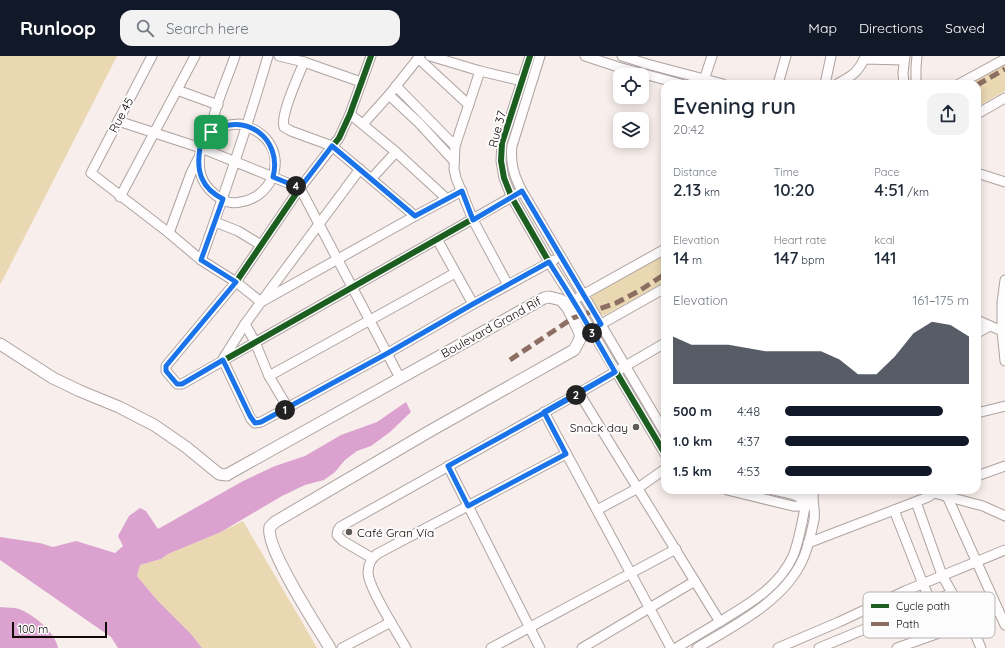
<!DOCTYPE html>
<meta charset="utf-8">
<style>
:root{--surface:#fff;--page:#f2f2f3;--text:#1f2937;--muted:#747a83;--accent:#111827}
body{margin:0;font-family:Quicksand,sans-serif;background:var(--page);color:var(--text);height:100vh;display:flex;flex-direction:column;font-size:15px;white-space:nowrap}
*{box-sizing:border-box;margin:0}
p{font-size:13px;color:var(--muted)}
.icon{flex:none;width:22px;height:22px;fill:none;stroke:currentColor;stroke-width:2;stroke-linecap:round;stroke-linejoin:round}
.map{position:relative;flex:1;overflow:hidden}
.panel{position:absolute;left:661px;top:24px;width:320px;height:414px;display:flex;flex-direction:column;background:var(--surface);border-radius:12px;box-shadow:0 2px 10px #0003}
.panel>*{flex:none}
.tools{position:absolute;left:613px;top:12px;display:grid;gap:8px}
.tools a{display:grid;place-items:center;width:36px;height:36px;border-radius:8px;background:var(--surface);box-shadow:0 2px 10px #0003;font-size:20px}
.scale{position:absolute;left:12px;bottom:10px;width:95px;box-sizing:border-box;padding-left:4px;border:2px solid #120807;border-top:0;font-size:11px;line-height:14px;white-space:nowrap;color:#120807;-webkit-text-stroke:3px #fcfcfc;paint-order:stroke}
.pin{position:absolute;display:grid;place-items:center;width:34px;height:34px;color:#fff;margin:-17px;border-radius:8px;box-shadow:0 2px 6px #0006}
.km{position:absolute;width:20px;height:20px;margin:-10px;border-radius:50%;background:#222;color:#fff;font-size:11px;line-height:20px;text-align:center}
.round{display:grid;place-items:center;flex:none;width:42px;height:42px;border-radius:12px;background:var(--page)}
.overview{display:flex;align-items:center;justify-content:space-between;height:68px;padding:0 12px}
h1{font-size:22px;font-weight:600;line-height:30px}
.metrics{display:grid;grid-template-columns:repeat(3,1fr);gap:6px;height:68px;padding:4px 12px}
.metrics div{display:grid;align-content:center}
.metrics b{font-size:17px;font-weight:600}
.metrics small{font-size:11px;font-weight:400}
.metrics p{font-size:11px}
.chart{height:112px;padding:8px 12px}
.chart p{display:flex;justify-content:space-between}
.chart svg{width:100%;height:72px;margin-top:4px;fill:var(--accent);opacity:.7}
ul{padding:0 12px;list-style:none;font-size:13px}
li{display:grid;grid-template-columns:64px 48px 1fr;align-items:center;height:30px}
li i{height:10px;border-radius:5px;background:var(--accent)}
header{display:flex;align-items:center;gap:24px;box-sizing:border-box;height:56px;padding:0 20px;background:var(--accent);color:#fff}
header strong{font-size:19px}
nav{display:flex;gap:22px;margin-inline-start:auto;font-size:14px}
.search{width:280px;height:36px;background:var(--page);display:flex;align-items:center;gap:10px;box-sizing:border-box;padding:0 14px;border-radius:12px;color:var(--muted);font-size:15px}
.map>svg:first-child{display:block}
.green{fill:#ead8b3}
.water{fill:#dba2d0}
.lines{fill:none;stroke-linecap:round;stroke-linejoin:round}
.minor-casing{stroke:#ada3a1;stroke-width:11}
.major-casing{stroke:#ada3a1;stroke-width:13}
.minor{stroke:#fefcfc;stroke-width:9}
.major{stroke:#fefcfc;stroke-width:11}
.quiet{stroke:#8d6e63;stroke-width:5;stroke-dasharray:10 5;stroke-linecap:butt}
.cycleway-casing{stroke:#fcfcfc;stroke-width:8}
.cycleway{stroke:#1b5e20;stroke-width:6}
.route-casing{stroke:#fff;stroke-width:8}
.route{stroke:#1a73e8;stroke-width:5}
.poi-dot{fill:#625857;stroke:#fcfcfc;stroke-width:1.5}
.labels{text-anchor:middle;dominant-baseline:central;stroke-width:4;stroke-linejoin:round;paint-order:stroke}
.street-label{font-size:12px;fill:#120807;stroke:#fcfcfc}
.poi-label{font-size:12px;fill:#120807;stroke:#fcfcfc;text-anchor:end}
.key{fill:#fcfcfc;stroke:#b6b3b2;stroke-width:1}
.key-label{font-size:11px;fill:#120807}
</style>
<header>
<strong>Runloop</strong>
<div class="search"><svg class="icon" aria-label="search" viewBox="0 0 24 24"><circle cx="10" cy="10" r="6"/><path d="M15 15l6 6"/></svg>Search here</div>
<nav><a>Map</a><a>Directions</a><a>Saved</a></nav>
</header>
<div class="map">
<svg width="1005" height="592" viewBox="0 0 1005 592">
<rect width="100%" height="100%" fill="#f8eeeb"/>
<!-- green -->
<g class="green">
<path d="M0,0H117L0,229Z"/>
<path d="M1005,9V35L977,51V28H970Z"/>
<path d="M665,198V226L605,259L600,258L591,243L593,238Z"/>
<path d="M243,465L312,583L317,592H202L191,578L157,544L137,520L140,509L161,503L168,498L221,476Z"/>
</g>
<!-- water -->
<g class="water">
<path d="M406,346L411,356L390,376L371,390L357,395L345,404L335,416L324,424L305,429L282,440L221,476L168,498L161,503L140,509L137,520L157,544L191,578L202,592H118L111,581L0,504V481L40,487L53,491L76,485L115,497L123,490L118,480L129,460L140,452L146,455L158,473L243,425L275,410L305,400L341,379L377,366Z"/>
<path d="M0,551C6,552 14,551 19,553C33,558 56,577 58,592H0Z"/>
</g>
<g class="lines">
<defs>
<g id="minor">
<path d="M152,0L91,117L169,177L201,204L236,226L261,246L360,113"/>
<path d="M279,0L304,6L361,26"/>
<path d="M371,0L350,58L339,82L300,132L236,226L166,310V315L177,328H182L522,135"/>
<path d="M430,0L480,15L522,25"/>
<path d="M530,0L502,87L501,105L504,122L512,142L549,206L574,245L665,398"/>
<path d="M540,0L512,90C510,107 514,120 522,135L665,377"/>
<path d="M585,0L618,11L681,28"/>
<path d="M622,0L647,8L723,28"/>
<path d="M418,2L469,49"/>
<path d="M304,6C299,19 280,59 284,71L291,75L332,90L415,160"/>
<path d="M480,15L455,90L454,113L456,122L473,164L508,229"/>
<path d="M703,27L712,0"/>
<path d="M778,28L786,0"/>
<path d="M825,28L831,0"/>
<path d="M837,28C851,20 857,18 864,3L904,4"/>
<path d="M904,28L903,17L905,0"/>
<path d="M916,28V11L917,0"/>
<path d="M959,28L1005,3"/>
<path d="M396,30L455,90"/>
<path d="M177,34L218,49"/>
<path d="M389,39L419,67L454,105"/>
<path d="M350,58L396,96L447,143"/>
<path d="M977,58L1005,42"/>
<path d="M118,65L201,92L300,132L400,322"/>
<path d="M240,68C250,72 260,75 267,84C286,107 270,142 240,146C237,147 232,147 228,146C222,144 215,139 210,134C198,122 198,107 201,92L200,91C209,75 222,68 240,68Z"/>
<path d="M363,68L389,39L420,0"/>
<path d="M211,76C214,50 227,24 235,0"/>
<path d="M977,117L1005,126"/>
<path d="M372,122L396,96"/>
<path d="M120,141L195,0"/>
<path d="M215,166L238,175L261,189"/>
<path d="M169,177L191,117L198,103"/>
<path d="M437,183L473,248"/>
<path d="M201,204C225,136 248,69 268,0"/>
<path d="M579,241L665,193"/>
<path d="M977,264L1002,275L1005,305"/>
<path d="M245,268L255,286L269,320L288,352"/>
<path d="M596,271L665,232"/>
<path d="M1002,275V247L1005,224"/>
<path d="M977,277L990,270"/>
<path d="M223,303L245,268L261,246L415,160L462,135"/>
<path d="M223,304L251,363L255,367L261,366L388,297L473,248L554,204"/>
<path d="M269,320L455,217"/>
<path d="M579,337L720,566"/>
<path d="M544,356L671,592"/>
<path d="M977,357L1005,350"/>
<path d="M448,410L540,592"/>
<path d="M977,420L1005,410"/>
<path d="M727,434L793,450C799,451 804,448 810,449"/>
<path d="M773,434C784,437 800,437 805,448"/>
<path d="M928,434L934,437L983,450L1005,460"/>
<path d="M947,440L1005,569"/>
<path d="M916,446L942,519L952,537L965,567"/>
<path d="M597,454L638,432L665,413"/>
<path d="M894,454L923,528L931,546"/>
<path d="M808,487L928,441L934,437L942,434"/>
<path d="M372,502L343,485L337,479L338,474L340,471L579,337L665,287"/>
<path d="M905,535L913,553"/>
<path d="M970,566L981,592"/>
<path d="M342,592L391,566"/>
<path d="M406,592C397,576 369,533 368,517C368,508 371,503 377,498L566,398"/>
<path d="M491,592L676,493"/>
<path d="M582,592L695,525"/>
<path d="M676,592C691,583 706,574 721,565C749,548 779,531 793,500C801,480 804,455 808,434"/>
<path d="M697,592C733,570 783,546 802,505C808,493 811,478 814,464C816,454 811,445 814,434"/>
<path d="M778,592L839,566L905,535L1005,494"/>
<path d="M819,592L952,537"/>
<path d="M897,592L970,566L998,554"/>
</g>
<path id="major" d="M0,288L53,322L80,335L119,351L154,369L186,391L219,418L227,419L230,417L544,242L549,241L561,244L568,252L580,277V283L574,294L430,375L275,466L270,471C264,490 318,572 330,592"/>
</defs>
<!-- minor casing -->
<use href="#minor" class="minor-casing"/>
<!-- major casing -->
<use href="#major" class="major-casing"/>
<!-- minor -->
<use href="#minor" class="minor"/>
<!-- major -->
<use href="#major" class="major"/>
<!-- quiet -->
<g class="quiet">
<path d="M977,29L1005,13"/>
<path d="M510,304L573,262L616,247L639,235L665,218"/>
</g>
<defs>
<g id="cycleway">
<path d="M371,0L350,58L339,82L300,132L236,226L166,310V315L177,328H182L522,135"/>
<path d="M530,0L502,87L501,105L504,122L512,142L549,206L574,245L665,398"/>
</g>
</defs>
<!-- cycleway casing -->
<use href="#cycleway" class="cycleway-casing"/>
<!-- cycleway -->
<use href="#cycleway" class="cycleway"/>
</g>
<g class="lines">
<defs>
<path id="route" d="M211,76L207,80L200,91V92C196,115 201,132 223,143L201,204L236,226L166,310V315L177,328H182L223,304L250,360L255,367L261,366L388,297L473,248L549,206C572,242 594,279 615,316C560,349 504,379 448,410L468,450L566,398L544,356L615,316L591,274L601,268L522,135L473,164L462,135L415,160L332,90L300,132L273,121C283,83 245,54 211,76"/>
</defs>
<!-- route casing -->
<use href="#route" class="route-casing"/>
<!-- route -->
<use href="#route" class="route"/>
</g>
<!-- markers -->
<g class="poi-dot">
<circle cx="636" cy="371" r="4"/>
<circle cx="349" cy="476" r="4"/>
</g>
<g class="labels">
<!-- street labels -->
<g class="street-label">
<text transform="translate(121 59) rotate(-62)">Rue 45</text>
<text transform="translate(497 73) rotate(-75)">Rue 37</text>
<text transform="translate(491 271) rotate(-29)">Boulevard Grand Rif</text>
</g>
<!-- poi labels -->
<g class="poi-label">
<text x="628" y="371">Snack day</text>
<text x="357" y="476" text-anchor="start">Café Gran Vía</text>
</g>
</g>
<!-- legend -->
<rect x="863" y="536" width="132" height="46" rx="6" class="key"/>
<rect x="871" y="548" width="18" height="4" fill="#1b5e20"/>
<rect x="871" y="566" width="18" height="4" fill="#8d6e63"/>
<g class="key-label">
<text x="896" y="554">Cycle path</text>
<text x="896" y="572">Path</text>
</g>
</svg>
<div class="tools">
<a><svg class="icon" aria-label="locate" viewBox="0 0 24 24"><circle cx="12" cy="12" r="6"/><path d="M12 2v4M12 18v4M2 12h4M18 12h4"/></svg></a>
<a><svg class="icon" aria-label="layers" viewBox="0 0 24 24"><path d="M12 4l9 5-9 5-9-5zM3 14l9 5 9-5"/></svg></a>
</div>
<div class="scale">100 m</div>
<div class="pin" style="left:211px;top:76px;background:#1e9e55"><svg class="icon" aria-label="arrive" viewBox="0 0 24 24"><path d="M6 21V4h12l-3 4 3 4H6"/></svg></div>
<b class="km" style="left:285px;top:354px">1</b>
<b class="km" style="left:576px;top:339px">2</b>
<b class="km" style="left:592px;top:277px">3</b>
<b class="km" style="left:296px;top:130px">4</b>
<section class="panel">
<div class="overview"><div><h1>Evening run</h1><p>20:42</p></div><a class="round"><svg class="icon" aria-label="share" viewBox="0 0 24 24"><path d="M12 15V3M7 8l5-5 5 5M5 13v7h14v-7"/></svg></a></div>
<div class="metrics">
<div><p>Distance</p><b>2.13<small> km</small></b></div>
<div><p>Time</p><b>10:20</b></div>
<div><p>Pace</p><b>4:51<small> /km</small></b></div>
</div>
<div class="metrics">
<div><p>Elevation</p><b>14<small> m</small></b></div>
<div><p>Heart rate</p><b>147<small> bpm</small></b></div>
<div><p>kcal</p><b>141</b></div>
</div>
<div class="chart"><p><span>Elevation</span>161–175 m</p>
<svg viewBox="0 0 160 44" preserveAspectRatio="none"><path d="M0 44V15L10 20L20 20L30 20L40 22L50 24L60 24L70 24L80 24L90 29L100 38L110 38L120 27L130 13L140 6L150 8L160 15V44z"/></svg>
</div>
<ul>
<li><b>500 m</b>4:48<i style="width:86%"></i></li>
<li><b>1.0 km</b>4:37<i style="width:100%"></i></li>
<li><b>1.5 km</b>4:53<i style="width:80%"></i></li>
</ul>
</section>
</div>
